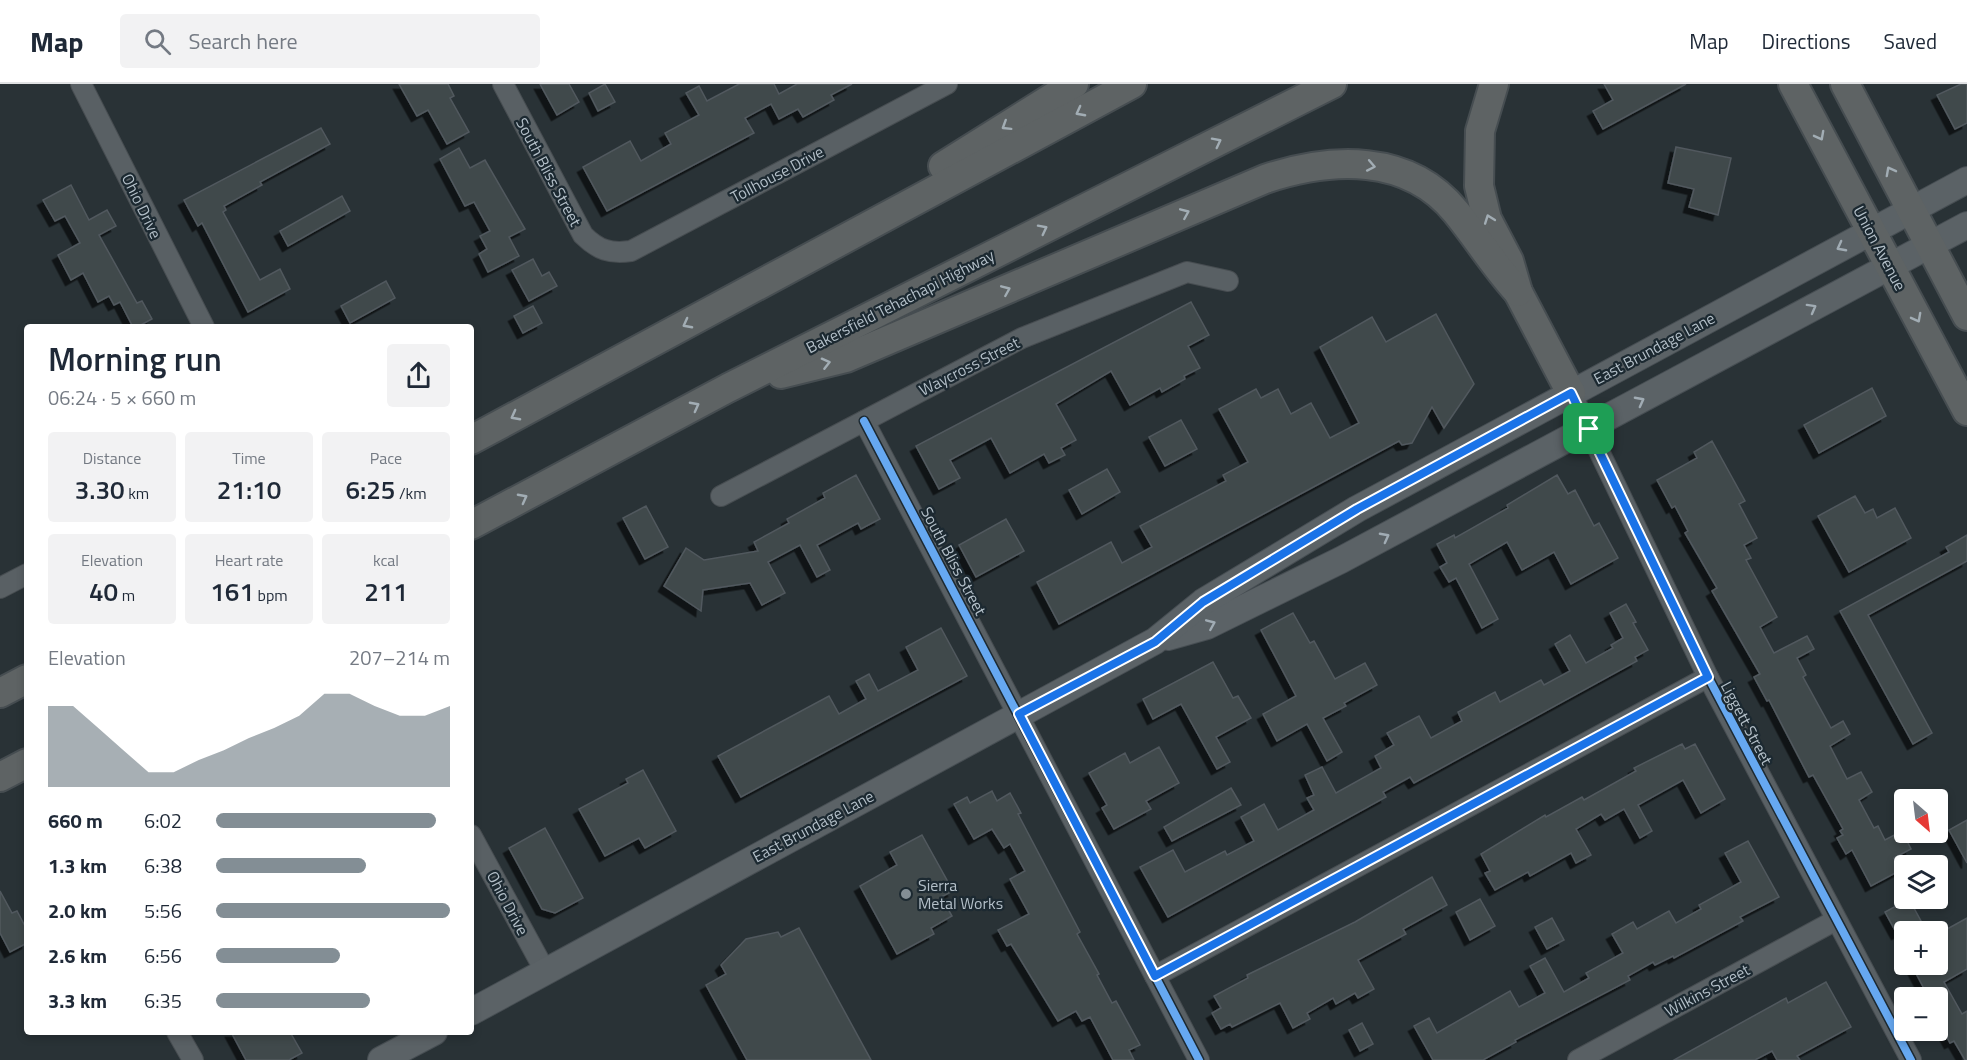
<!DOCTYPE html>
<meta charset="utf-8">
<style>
:root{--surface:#fff;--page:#f2f2f3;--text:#1f2937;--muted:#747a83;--line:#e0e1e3;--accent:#838e95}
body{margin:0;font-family:"Titillium Web",sans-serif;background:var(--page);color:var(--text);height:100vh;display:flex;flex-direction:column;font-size:22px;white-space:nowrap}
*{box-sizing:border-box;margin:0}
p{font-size:20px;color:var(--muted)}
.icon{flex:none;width:33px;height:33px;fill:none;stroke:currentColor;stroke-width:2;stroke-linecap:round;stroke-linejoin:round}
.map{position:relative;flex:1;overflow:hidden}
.sheet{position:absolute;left:24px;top:240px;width:450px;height:711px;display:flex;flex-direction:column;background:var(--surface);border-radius:6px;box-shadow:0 3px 9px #0003}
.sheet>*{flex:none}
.needle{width:39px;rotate:152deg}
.tools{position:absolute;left:1894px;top:705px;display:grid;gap:12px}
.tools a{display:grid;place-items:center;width:54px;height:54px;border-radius:6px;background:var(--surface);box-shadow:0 3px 9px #0003;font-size:30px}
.pin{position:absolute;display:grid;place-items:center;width:51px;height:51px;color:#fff;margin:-26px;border-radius:12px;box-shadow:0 3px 9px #0006}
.round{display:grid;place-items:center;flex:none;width:63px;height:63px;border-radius:6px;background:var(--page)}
.summary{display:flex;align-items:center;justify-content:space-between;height:102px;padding:0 24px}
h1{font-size:33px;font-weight:600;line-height:45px}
.figures{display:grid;grid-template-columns:repeat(3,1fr);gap:9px;height:102px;padding:6px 24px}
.figures div{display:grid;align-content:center;border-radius:6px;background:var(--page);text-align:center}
.figures b{font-size:26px;font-weight:600}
.figures small{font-size:16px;font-weight:400}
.figures p{font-size:16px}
.chart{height:168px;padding:12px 24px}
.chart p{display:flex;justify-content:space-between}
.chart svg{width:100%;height:108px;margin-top:6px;fill:var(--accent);opacity:.7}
ul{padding:0 24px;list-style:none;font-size:20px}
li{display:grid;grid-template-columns:96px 72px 1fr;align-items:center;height:45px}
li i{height:15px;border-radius:8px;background:var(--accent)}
header{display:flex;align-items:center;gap:36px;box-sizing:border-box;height:84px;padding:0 30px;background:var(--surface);border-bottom:2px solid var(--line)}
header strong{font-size:28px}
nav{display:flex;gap:33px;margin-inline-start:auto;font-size:21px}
.search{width:420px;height:54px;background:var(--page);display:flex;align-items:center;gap:15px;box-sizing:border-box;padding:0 21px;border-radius:6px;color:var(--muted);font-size:22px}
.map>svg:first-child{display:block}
.building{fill:#41494c;stroke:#51595e;stroke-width:1.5;filter:url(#shadow)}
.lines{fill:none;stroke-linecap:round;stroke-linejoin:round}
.minor-casing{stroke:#474d51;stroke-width:22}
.major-casing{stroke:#474e53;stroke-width:28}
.highway-casing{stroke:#464d51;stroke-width:32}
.minor{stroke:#596064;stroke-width:20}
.major{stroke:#5b6266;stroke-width:26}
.highway{stroke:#5e6364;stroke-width:28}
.cycleway-casing{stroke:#1c2931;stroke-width:11}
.cycleway{stroke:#66a8f1;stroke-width:8}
.oneway{stroke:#a2adb4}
.oneway2{stroke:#a1acb4}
.route-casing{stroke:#fff;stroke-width:12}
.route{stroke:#1a73e8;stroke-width:8}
.poi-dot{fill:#838e95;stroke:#1c2931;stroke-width:2}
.labels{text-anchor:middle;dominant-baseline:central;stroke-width:4.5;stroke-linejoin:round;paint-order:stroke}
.street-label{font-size:16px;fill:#b3bfc8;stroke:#1c2931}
.poi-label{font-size:16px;fill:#b3bfc8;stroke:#1c2931;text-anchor:start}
</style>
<header>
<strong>Map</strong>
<div class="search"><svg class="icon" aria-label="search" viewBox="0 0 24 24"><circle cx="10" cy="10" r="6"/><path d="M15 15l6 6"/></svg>Search here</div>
<nav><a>Map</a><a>Directions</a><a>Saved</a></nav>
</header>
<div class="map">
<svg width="1967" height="976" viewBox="0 0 1967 976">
<defs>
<filter id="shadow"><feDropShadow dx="-5.5" dy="5.5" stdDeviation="0" flood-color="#0009"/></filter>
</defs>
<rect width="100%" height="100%" fill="#293236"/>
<!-- building -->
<g class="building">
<path d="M399,0H448L454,12L450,14L469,48L447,60L428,26L417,32Z"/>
<path d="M540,0H569L579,18L557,31Z"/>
<path d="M605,0L615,18L598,27L589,9Z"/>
<path d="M739,0H774L779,10L797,0H852L831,11L834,16L803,33L798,25L779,35L771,20L745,34L754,49L607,127L583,83L630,57L641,77L671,60L665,49L699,31L686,9L699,2L707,17Z"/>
<path d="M1604,0H1686L1603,45L1593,27L1613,16Z"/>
<path d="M1961,0H1967V39L1955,45L1937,11Z"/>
<path d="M321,44L330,60L260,98L262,101L224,122L226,126L223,128L260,196L280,185L290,205L248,228L202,139L198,142L184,116Z"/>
<path d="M1676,63L1731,74L1718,131L1689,123L1694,105L1668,99Z"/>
<path d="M459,64L470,84L485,76L525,145L509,153L519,172L488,188L479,170L487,165L480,152L490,147L474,118L465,122L440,75Z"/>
<path d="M71,101L89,136L107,126L116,142L99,151L137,219L142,217L152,235L137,243H133L120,218L114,221L109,212L98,218L83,189L71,196L58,171L80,159L65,132L55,137L43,116Z"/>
<path d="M342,112L350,127L288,162L280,147Z"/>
<path d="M533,175L542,192L549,188L557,202L529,217L512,186Z"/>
<path d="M386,197L395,214L350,239L341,222Z"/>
<path d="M1191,218L1209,251L1188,262L1200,284L1184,292L1185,295L1162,308L1160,304L1130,321L1111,287L1056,320L1076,356L1061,364L1065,371L1049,379L1044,370L1010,389L991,354L950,376L960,394L939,405L916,362Z"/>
<path d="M533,222L542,239L523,249L514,232Z"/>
<path d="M1436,230L1474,300L1444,344L1432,323L1412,359L1402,361L1399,357L1059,540L1037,498L1111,458L1122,479L1152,463L1140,442L1226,397L1223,391L1248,378L1219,325L1256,305L1261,314L1278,305L1291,330L1311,319L1330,354L1359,339L1320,263L1372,233L1386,258Z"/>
<path d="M1872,304L1886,332L1819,369L1804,341Z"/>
<path d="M1181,336L1197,365L1165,382L1149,353Z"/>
<path d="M1712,357L1745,417L1739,420L1757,454L1744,461L1751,474L1746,476L1777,533L1760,543L1774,569L1807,552L1814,565L1797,574L1806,591L1803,593L1831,644L1843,637L1850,650L1830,662L1847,695L1861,688L1872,708L1859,716L1874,744L1878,742L1885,756L1902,747L1911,765L1894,774L1901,786L1871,802L1852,766L1846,770L1837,754L1843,751L1840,747L1843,745L1813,691L1809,693L1769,616L1767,617L1754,593L1760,590L1712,507L1717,504L1685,449L1688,447L1675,422L1672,424L1657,396L1697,374L1694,368Z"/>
<path d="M1107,385L1120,408L1082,430L1069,406Z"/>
<path d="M856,391L880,435L861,445L858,439L817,461L830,486L817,493L800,461L768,478L785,509L762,521L750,499L703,506L701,527L664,502L686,464L704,476L758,467L754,458L789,439L787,435L825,414L823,409Z"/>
<path d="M1557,391L1568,410L1575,406L1594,442L1599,439L1618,474L1571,500L1554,468L1522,486L1507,458L1469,480L1498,535L1482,544L1456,494L1449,498L1440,483L1447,479L1437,460L1454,451L1455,454L1508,424L1507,421Z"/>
<path d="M1855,412L1865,429L1873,425L1877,434L1895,424L1911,454L1849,488L1818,432Z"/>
<path d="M646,422L668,463L645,475L623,434Z"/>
<path d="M1006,435L1024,467L976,493L959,461Z"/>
<path d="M1967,451V477L1868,531L1932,649L1913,660L1840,527L1949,468L1946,463Z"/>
<path d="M1626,520L1636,538L1633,539L1648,566L1635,573L1637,577L1414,699L1410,693L1383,708L1386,713L1168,833L1140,783L1173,766L1185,788L1225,767L1227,771L1254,757L1241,733L1264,720L1278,746L1314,726L1307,714L1314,711L1305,691L1322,683L1336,709L1381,684L1375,672L1394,661L1387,649L1419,632L1431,654L1462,637L1458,628L1495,608L1500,618L1541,596L1544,601L1570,587L1555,560L1570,551L1586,579L1613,564L1611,561L1623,554L1610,529Z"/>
<path d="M1293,529L1310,559L1314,557L1335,595L1365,579L1377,601L1344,619L1346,622L1323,634L1342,668L1327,677L1307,640L1277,657L1263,630L1296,612L1261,546Z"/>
<path d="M941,544L967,592L741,713L718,672L829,612L839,630L866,615L856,597L869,590L878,607L918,586L906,563Z"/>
<path d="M1213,578L1233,614L1238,612L1251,634L1216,653L1230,678L1217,685L1181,620L1153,635L1143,615Z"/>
<path d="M1682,660L1685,665L1695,660L1725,715L1701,729L1683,696L1638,721L1652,747L1640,754L1624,725L1605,736L1601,730L1576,745L1591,771L1576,779L1571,769L1530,792L1528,788L1495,806L1485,789L1490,787L1481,770L1545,731L1546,733L1582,713L1584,716L1636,687L1634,684Z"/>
<path d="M1159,663L1179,699L1146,717L1151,725L1114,745L1102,724L1107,721L1089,689L1125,669L1130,679Z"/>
<path d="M643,686L676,747L645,764L639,754L605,772L579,725L628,699L626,695Z"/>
<path d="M1231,704L1241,721L1172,757L1164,743Z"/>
<path d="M992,707L997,717L1010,709L1021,729L1018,730L1080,848L1077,850L1099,890L1097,891L1112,919L1116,917L1140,961L1129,966L1134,976H1113L1090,933L1082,937L1076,927L1058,937L1011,860L1007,862L998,846L1029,830L1010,795L1025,787L1010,760L1004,764L992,745L974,755L954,720L967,713L970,719Z"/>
<path d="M1967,736V779L1949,746Z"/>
<path d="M545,744L583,814L555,829L542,825L509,764Z"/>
<path d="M922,751L953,807L941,813L952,832L931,844L934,850L897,870L860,802L897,781L890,768Z"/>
<path d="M1748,757L1779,813L1740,833L1743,837L1674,874L1673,872L1655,881L1653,878L1628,892L1630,896L1515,956L1516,958L1483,976H1433L1414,942L1429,934L1437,949L1510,907L1519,923L1545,909L1530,882L1545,874L1564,908L1589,894L1586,889L1623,869L1612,850L1633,838L1637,845L1669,827L1676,839L1701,825L1699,821L1741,798L1725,769Z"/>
<path d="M1432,793L1447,821L1403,845L1406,850L1358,876L1374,905L1358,914L1355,909L1336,920L1333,914L1307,929L1310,935L1293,944L1280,919L1232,943L1230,940L1221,945L1212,929L1221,924L1214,912L1248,894L1247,891L1355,838Z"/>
<path d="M0,807L12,829L17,827L27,846V859L10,868L0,849Z"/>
<path d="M1480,815L1495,842L1470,856L1456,828Z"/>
<path d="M1909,815L1921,837L1897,850L1885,828Z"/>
<path d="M1552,834L1564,856L1547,865L1535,843Z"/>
<path d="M1967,834V885L1944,898L1962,930L1967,927V976H1965L1954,957L1950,959L1938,937V914H1929L1911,880H1938V850Z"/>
<path d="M799,844L871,976H747L706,901L726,890L721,881L746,855L778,848L781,853Z"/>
<path d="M1826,898L1851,943L1797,972L1800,976H1777L1772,967L1755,976H1674L1786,914L1788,919Z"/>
<path d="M1362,939L1373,960L1360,967L1349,946Z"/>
<path d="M231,948H290L302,969L289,976H246Z"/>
</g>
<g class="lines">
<defs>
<g id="minor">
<path d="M81,0L204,243"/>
<path d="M503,0L583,151C598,166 610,170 631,167L947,0"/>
<path d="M1571,309L1708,593L1911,976"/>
<path d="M864,337L1199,976"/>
<path d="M721,412L1022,254L1187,188L1228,197"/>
<path d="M0,504L27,490"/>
<path d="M471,751L545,887"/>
<path d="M1155,892L1708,593"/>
<path d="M177,948L193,976"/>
<path d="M1578,976L1836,836"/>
</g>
<g id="major">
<path d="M1168,553L1207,542L1341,476L1967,141"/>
<path d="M471,928L1155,557L1203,518L1357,425L1967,96"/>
<path d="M381,976L434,948"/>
</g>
<g id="highway">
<path d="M1494,0L1480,47L1479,102L1487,135L1509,177L1518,208L1571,309"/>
<path d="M1793,0L1967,327"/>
<path d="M1845,0L1967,232"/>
<path d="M943,82L1074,0"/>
<path d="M781,290L846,274L1265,95C1331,73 1408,69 1456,128C1478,155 1495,183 1518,208"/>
<path d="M471,356L1132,0"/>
<path d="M471,441L728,304L1332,0"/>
<path d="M0,609L27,595"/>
<path d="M0,693L27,679"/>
</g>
</defs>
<!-- minor casing -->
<use href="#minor" class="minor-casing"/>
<!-- major casing -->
<use href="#major" class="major-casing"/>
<!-- highway casing -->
<use href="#highway" class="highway-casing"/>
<!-- minor -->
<use href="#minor" class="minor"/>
<!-- major -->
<use href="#major" class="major"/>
<!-- highway -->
<use href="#highway" class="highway"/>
<defs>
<g id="cycleway">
<path d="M1571,309L1708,593L1911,976"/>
<path d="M864,337L1199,976"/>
<path d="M1155,892L1708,593"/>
</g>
</defs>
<!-- cycleway casing -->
<use href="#cycleway" class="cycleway-casing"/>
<!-- cycleway -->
<use href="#cycleway" class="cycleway"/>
</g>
<!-- one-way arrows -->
<defs><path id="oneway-chevron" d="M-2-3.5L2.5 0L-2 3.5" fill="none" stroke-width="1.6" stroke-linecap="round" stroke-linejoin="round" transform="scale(1.5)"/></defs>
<g class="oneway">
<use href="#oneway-chevron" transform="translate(1080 28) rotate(152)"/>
<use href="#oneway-chevron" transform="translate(1006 42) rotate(148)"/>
<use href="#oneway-chevron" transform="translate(1820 52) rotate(62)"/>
<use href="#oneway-chevron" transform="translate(1217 58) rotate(-27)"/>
<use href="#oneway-chevron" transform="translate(1371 82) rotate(11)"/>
<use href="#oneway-chevron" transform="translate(1890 87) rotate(-118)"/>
<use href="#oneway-chevron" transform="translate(1185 129) rotate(-23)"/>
<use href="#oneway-chevron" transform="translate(1489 135) rotate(-110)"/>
<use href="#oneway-chevron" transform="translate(1043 145) rotate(-27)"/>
<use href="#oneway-chevron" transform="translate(1006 206) rotate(-23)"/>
<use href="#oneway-chevron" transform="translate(1917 234) rotate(62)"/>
<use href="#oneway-chevron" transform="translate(687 240) rotate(152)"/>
<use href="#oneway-chevron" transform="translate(826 279) rotate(-14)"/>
<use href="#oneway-chevron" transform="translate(695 322) rotate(-28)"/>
<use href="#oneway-chevron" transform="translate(515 332) rotate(152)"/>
<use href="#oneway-chevron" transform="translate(523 414) rotate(-28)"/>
</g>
<g class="oneway2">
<use href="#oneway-chevron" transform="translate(1841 163) rotate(152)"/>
<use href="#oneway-chevron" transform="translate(1812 224) rotate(-29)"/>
<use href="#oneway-chevron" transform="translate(1640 317) rotate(-28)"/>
<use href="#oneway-chevron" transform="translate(1385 453) rotate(-28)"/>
<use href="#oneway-chevron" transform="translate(1211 540) rotate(-23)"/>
</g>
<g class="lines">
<defs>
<path id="route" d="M1571,309L1708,593L1155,892L1019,630L1155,558L1203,518L1357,425Z"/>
</defs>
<!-- route casing -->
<use href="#route" class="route-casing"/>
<!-- route -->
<use href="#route" class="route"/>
</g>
<!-- markers -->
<circle class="poi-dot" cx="906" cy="810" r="6"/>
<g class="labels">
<!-- street labels -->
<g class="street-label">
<text transform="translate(549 88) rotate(62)">South Bliss Street</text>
<text transform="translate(777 90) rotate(-28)">Tollhouse Drive</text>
<text transform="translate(142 122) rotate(64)">Ohio Drive</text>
<text transform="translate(1880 164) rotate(62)">Union Avenue</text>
<text transform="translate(900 217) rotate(-27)">Bakersfield Tehachapi Highway</text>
<text transform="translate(1654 264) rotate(-28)">East Brundage Lane</text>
<text transform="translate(969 282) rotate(-27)">Waycross Street</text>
<text transform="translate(954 477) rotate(62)">South Bliss Street</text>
<text transform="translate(1747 639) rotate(62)">Liggett Street</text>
<text transform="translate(813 742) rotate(-28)">East Brundage Lane</text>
<text transform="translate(508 819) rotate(62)">Ohio Drive</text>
<text transform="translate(1707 906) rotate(-28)">Wilkins Street</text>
</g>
<!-- poi labels -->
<g class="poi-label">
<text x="918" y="801">Sierra<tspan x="918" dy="18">Metal Works</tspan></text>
</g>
</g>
</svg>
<div class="tools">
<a><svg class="needle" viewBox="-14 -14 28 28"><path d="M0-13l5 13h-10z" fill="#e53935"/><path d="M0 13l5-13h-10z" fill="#747a83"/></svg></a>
<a><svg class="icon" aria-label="layers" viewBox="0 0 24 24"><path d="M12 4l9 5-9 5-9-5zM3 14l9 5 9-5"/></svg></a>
<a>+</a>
<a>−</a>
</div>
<div class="pin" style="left:1589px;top:345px;background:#1e9e55"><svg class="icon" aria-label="arrive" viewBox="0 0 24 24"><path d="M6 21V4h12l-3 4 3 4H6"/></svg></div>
<section class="sheet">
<div class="summary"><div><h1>Morning run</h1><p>06:24 · 5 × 660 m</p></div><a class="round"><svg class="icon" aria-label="share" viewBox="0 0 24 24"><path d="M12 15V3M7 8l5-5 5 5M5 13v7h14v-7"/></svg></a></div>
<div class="figures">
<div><p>Distance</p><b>3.30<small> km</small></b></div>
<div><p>Time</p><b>21:10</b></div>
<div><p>Pace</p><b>6:25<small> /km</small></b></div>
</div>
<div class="figures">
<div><p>Elevation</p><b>40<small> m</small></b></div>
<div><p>Heart rate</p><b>161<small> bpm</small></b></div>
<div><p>kcal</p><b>211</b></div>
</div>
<div class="chart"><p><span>Elevation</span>207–214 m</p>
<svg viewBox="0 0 160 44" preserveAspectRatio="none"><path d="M0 44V11L10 11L20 20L30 29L40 38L50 38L60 33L70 29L80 24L90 20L100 15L110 6L120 6L130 11L140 15L150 15L160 11V44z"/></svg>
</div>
<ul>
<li><b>660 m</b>6:02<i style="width:94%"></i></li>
<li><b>1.3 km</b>6:38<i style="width:64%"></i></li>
<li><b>2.0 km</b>5:56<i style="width:100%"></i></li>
<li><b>2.6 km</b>6:56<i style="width:53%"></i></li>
<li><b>3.3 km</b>6:35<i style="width:66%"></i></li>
</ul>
</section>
</div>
